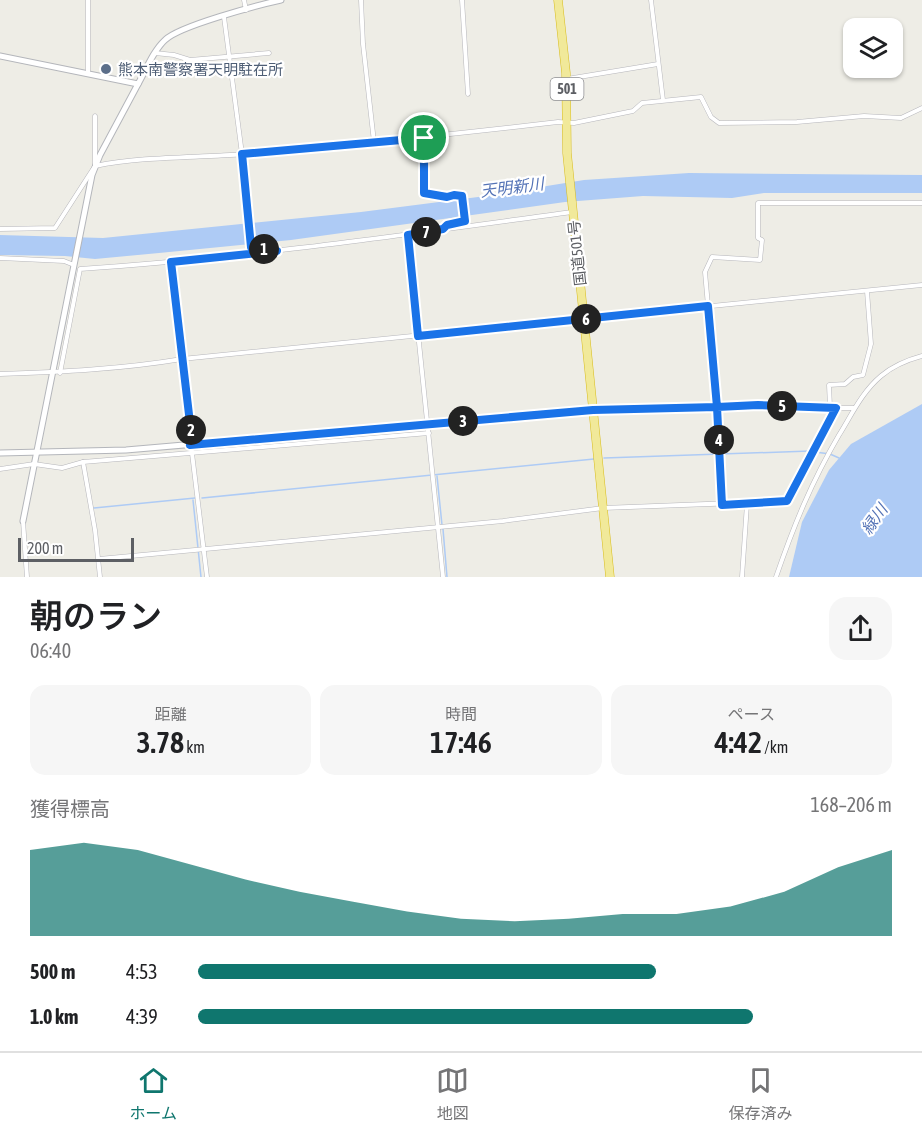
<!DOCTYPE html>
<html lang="ja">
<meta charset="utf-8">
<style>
:root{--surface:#fff;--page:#f6f6f6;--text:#202124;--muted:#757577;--line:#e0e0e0;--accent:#0f766e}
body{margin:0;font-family:"Asap Condensed","Noto Sans JP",sans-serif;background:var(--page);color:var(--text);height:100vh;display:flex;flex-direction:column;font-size:22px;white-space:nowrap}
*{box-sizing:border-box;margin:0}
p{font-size:20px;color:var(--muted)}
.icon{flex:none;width:33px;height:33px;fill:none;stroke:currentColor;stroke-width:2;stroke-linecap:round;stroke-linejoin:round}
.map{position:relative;height:577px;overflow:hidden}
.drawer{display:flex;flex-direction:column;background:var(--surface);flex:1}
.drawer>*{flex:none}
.tools{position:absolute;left:843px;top:18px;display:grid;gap:12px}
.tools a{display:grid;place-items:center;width:60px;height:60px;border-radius:12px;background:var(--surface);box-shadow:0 2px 4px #0004;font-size:30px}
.scale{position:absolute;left:18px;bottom:15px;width:116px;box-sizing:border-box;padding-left:6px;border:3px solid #5d5f64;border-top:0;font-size:16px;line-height:21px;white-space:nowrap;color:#5d5f64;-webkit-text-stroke:4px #fff;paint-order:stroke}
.pin{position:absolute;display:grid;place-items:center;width:51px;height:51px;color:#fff;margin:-26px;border:3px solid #fff;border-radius:50%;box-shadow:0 2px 6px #0007}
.km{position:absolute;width:30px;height:30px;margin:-15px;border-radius:50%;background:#222;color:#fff;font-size:16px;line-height:30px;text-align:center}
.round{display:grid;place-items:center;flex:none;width:63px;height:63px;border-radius:18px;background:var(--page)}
.summary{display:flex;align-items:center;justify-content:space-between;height:102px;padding:0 30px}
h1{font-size:33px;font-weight:600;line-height:45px}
.stats{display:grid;grid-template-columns:repeat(3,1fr);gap:9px;height:102px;padding:6px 30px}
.stats div{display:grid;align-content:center;border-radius:15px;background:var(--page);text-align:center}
.stats b{font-size:30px;font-weight:600}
.stats small{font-size:16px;font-weight:400}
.stats p{font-size:16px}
.chart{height:168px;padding:12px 30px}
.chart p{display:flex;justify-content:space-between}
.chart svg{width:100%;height:108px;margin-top:6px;fill:var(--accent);opacity:.7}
ul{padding:0 30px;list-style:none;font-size:20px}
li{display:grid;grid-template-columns:96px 72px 1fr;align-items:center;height:45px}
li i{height:15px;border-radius:8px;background:var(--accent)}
.menu{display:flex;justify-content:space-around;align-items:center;height:84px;border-top:2px solid var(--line);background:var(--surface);font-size:16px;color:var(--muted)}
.menu a{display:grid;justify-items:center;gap:3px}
.menu .active{color:var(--accent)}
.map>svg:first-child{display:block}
.water{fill:#aecbf5}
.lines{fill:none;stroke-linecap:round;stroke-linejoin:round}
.stream{stroke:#aecbf5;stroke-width:1.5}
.street-casing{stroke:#b6b6bb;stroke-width:5}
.secondary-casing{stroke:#b4b6bb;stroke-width:7}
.highway-casing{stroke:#d8bc1b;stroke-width:9}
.street{stroke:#fff;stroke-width:4}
.secondary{stroke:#fff;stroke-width:5}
.highway{stroke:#f1e99a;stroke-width:8}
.route-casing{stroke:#fff;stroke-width:12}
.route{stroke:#1a73e8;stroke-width:8}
.service-dot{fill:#5c6f8a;stroke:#fff;stroke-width:2}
.labels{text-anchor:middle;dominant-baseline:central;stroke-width:4.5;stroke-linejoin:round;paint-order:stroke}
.shield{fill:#fff;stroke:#8e8f92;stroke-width:1.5}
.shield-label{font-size:14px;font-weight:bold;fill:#5d5f64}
.service-label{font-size:15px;fill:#4e5e75;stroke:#fff;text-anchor:start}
.street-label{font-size:15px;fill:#5d5f64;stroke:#fff}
.water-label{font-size:16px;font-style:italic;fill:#5473b6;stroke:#fff}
</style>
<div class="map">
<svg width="922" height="577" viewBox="0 0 922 577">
<rect width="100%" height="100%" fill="#eeede6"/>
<!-- water -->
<g class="water">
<path d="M689,173L922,175V193H764L732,198L643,196L565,202L291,240L159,253L95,259L65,256L0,255V235L103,238L361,212L478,197L584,180Z"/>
<path d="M922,404V577H789L802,522L829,470L851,444Z"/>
</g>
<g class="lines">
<!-- stream -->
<g class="stream">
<path d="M815,452L830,454L839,458"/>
<path d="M604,458L810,451"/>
<path d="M437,476L442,525"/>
<path d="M202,498L594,459"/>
<path d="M193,500L201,577"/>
<path d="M94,508L195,498"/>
<path d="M443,529L447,577"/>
</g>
<defs>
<g id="street">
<path d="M244,0L246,10"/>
<path d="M361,0L363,44L374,142"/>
<path d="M462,0L468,94"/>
<path d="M651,0L663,100"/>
<path d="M224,17L242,154L251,247L271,250"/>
<path d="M155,53L174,55L190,60L269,53"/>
<path d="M88,73V0"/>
<path d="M567,79L658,64"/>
<path d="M424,138L425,193L447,197L454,195L462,196L465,221L448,225L443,229"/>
<path d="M95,166C145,156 195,158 245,154C350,145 454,134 558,122L574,123L633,111L642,103L701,97L711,117L719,123L797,122L864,116L901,118L922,108"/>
<path d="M0,229L55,228L95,166V116"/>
<path d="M408,235L443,577"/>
<path d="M0,258L64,261L74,265"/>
<path d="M171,263L192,440L191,445L207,577"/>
<path d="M60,373L80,269C245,258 409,234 572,212"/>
<path d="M0,374C61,372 122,369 182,359L922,285"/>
<path d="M830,407L829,385L845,384L853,377L863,375L871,344L867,291"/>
<path d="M83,462L95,530L100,577"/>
<path d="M0,469L34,464L62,468L83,462L429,433"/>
<path d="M722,505L717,407L705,272L712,257L760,260L762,240L758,238V203H922"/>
<path d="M23,521L27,577"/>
<path d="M99,559L503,521L603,508L787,501L836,408H854"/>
<path d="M742,577L747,504"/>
<path d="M776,577C794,525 811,483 839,435C852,414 862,392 881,376C893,366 907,360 922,356"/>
</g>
<g id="secondary">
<path d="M0,56L138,84C146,70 153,51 165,40C179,26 258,5 281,0"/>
<path d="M0,453L126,450L593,410L758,405L836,408"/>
<path d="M23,521L92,175L100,155L138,84"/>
</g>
<path id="highway" d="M558,0L566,73L567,153L610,577"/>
</defs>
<!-- street casing -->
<use href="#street" class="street-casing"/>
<!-- secondary casing -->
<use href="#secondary" class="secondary-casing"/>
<!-- highway casing -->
<use href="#highway" class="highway-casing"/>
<!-- street -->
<use href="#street" class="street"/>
<!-- secondary -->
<use href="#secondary" class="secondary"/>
<!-- highway -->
<use href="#highway" class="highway"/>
</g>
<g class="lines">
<defs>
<path id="route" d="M424,138L242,154L251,247L277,251L171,262L192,440L190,445L593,410L717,407L722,505L787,501L836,408L758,405L717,407L708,306L418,336L408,235L443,229L447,225L465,221L462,196L454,195L447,197L424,193V138"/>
</defs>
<!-- route casing -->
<use href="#route" class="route-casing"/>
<!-- route -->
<use href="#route" class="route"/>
</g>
<!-- markers -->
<circle class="service-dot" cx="106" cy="69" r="6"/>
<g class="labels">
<!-- shield labels -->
<rect class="shield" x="550.5" y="78" width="33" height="22" rx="4.5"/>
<g class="shield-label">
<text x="567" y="89">501</text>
</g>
<!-- service labels -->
<g class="service-label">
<text x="118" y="69">熊本南警察署天明駐在所</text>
</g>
<!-- street labels -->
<g class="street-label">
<text transform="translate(577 253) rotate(-96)">国道501号</text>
</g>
<!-- water labels -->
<g class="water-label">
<text transform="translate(512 187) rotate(-7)">天明新川</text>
<text transform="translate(874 519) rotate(-54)">緑川</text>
</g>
</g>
</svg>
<div class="tools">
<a><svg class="icon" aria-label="layers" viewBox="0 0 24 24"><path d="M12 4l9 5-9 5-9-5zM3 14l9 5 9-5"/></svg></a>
</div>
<div class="scale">200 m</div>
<div class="pin" style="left:424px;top:138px;background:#1e9e55"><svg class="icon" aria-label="arrive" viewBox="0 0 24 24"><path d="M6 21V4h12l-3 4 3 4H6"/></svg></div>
<b class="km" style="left:264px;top:249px">1</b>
<b class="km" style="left:191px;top:430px">2</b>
<b class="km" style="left:463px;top:421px">3</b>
<b class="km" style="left:719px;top:440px">4</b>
<b class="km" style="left:782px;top:406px">5</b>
<b class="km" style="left:586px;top:319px">6</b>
<b class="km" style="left:426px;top:232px">7</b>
</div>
<section class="drawer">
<div class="summary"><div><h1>朝のラン</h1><p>06:40</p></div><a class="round"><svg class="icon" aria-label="share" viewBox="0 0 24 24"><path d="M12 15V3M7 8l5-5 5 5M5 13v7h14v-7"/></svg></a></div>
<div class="stats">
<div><p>距離</p><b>3.78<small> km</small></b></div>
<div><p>時間</p><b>17:46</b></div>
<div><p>ペース</p><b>4:42<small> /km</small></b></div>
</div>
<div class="chart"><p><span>獲得標高</span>168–206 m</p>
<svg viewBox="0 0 160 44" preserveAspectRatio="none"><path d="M0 44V9L10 6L20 9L30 15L40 21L50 26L60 30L70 34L80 37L90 38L100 37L110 35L120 35L130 32L140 26L150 16L160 9V44z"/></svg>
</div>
<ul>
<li><b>500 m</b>4:53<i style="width:66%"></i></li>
<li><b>1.0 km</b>4:39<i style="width:80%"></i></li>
</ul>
</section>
<nav class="menu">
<a class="active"><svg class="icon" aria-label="home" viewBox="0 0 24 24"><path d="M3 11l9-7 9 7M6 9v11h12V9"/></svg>ホーム</a>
<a><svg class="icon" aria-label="map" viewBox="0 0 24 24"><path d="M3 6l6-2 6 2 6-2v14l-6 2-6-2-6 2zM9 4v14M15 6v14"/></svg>地図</a>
<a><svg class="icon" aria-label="saved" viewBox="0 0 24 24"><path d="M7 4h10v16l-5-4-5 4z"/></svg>保存済み</a>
</nav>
